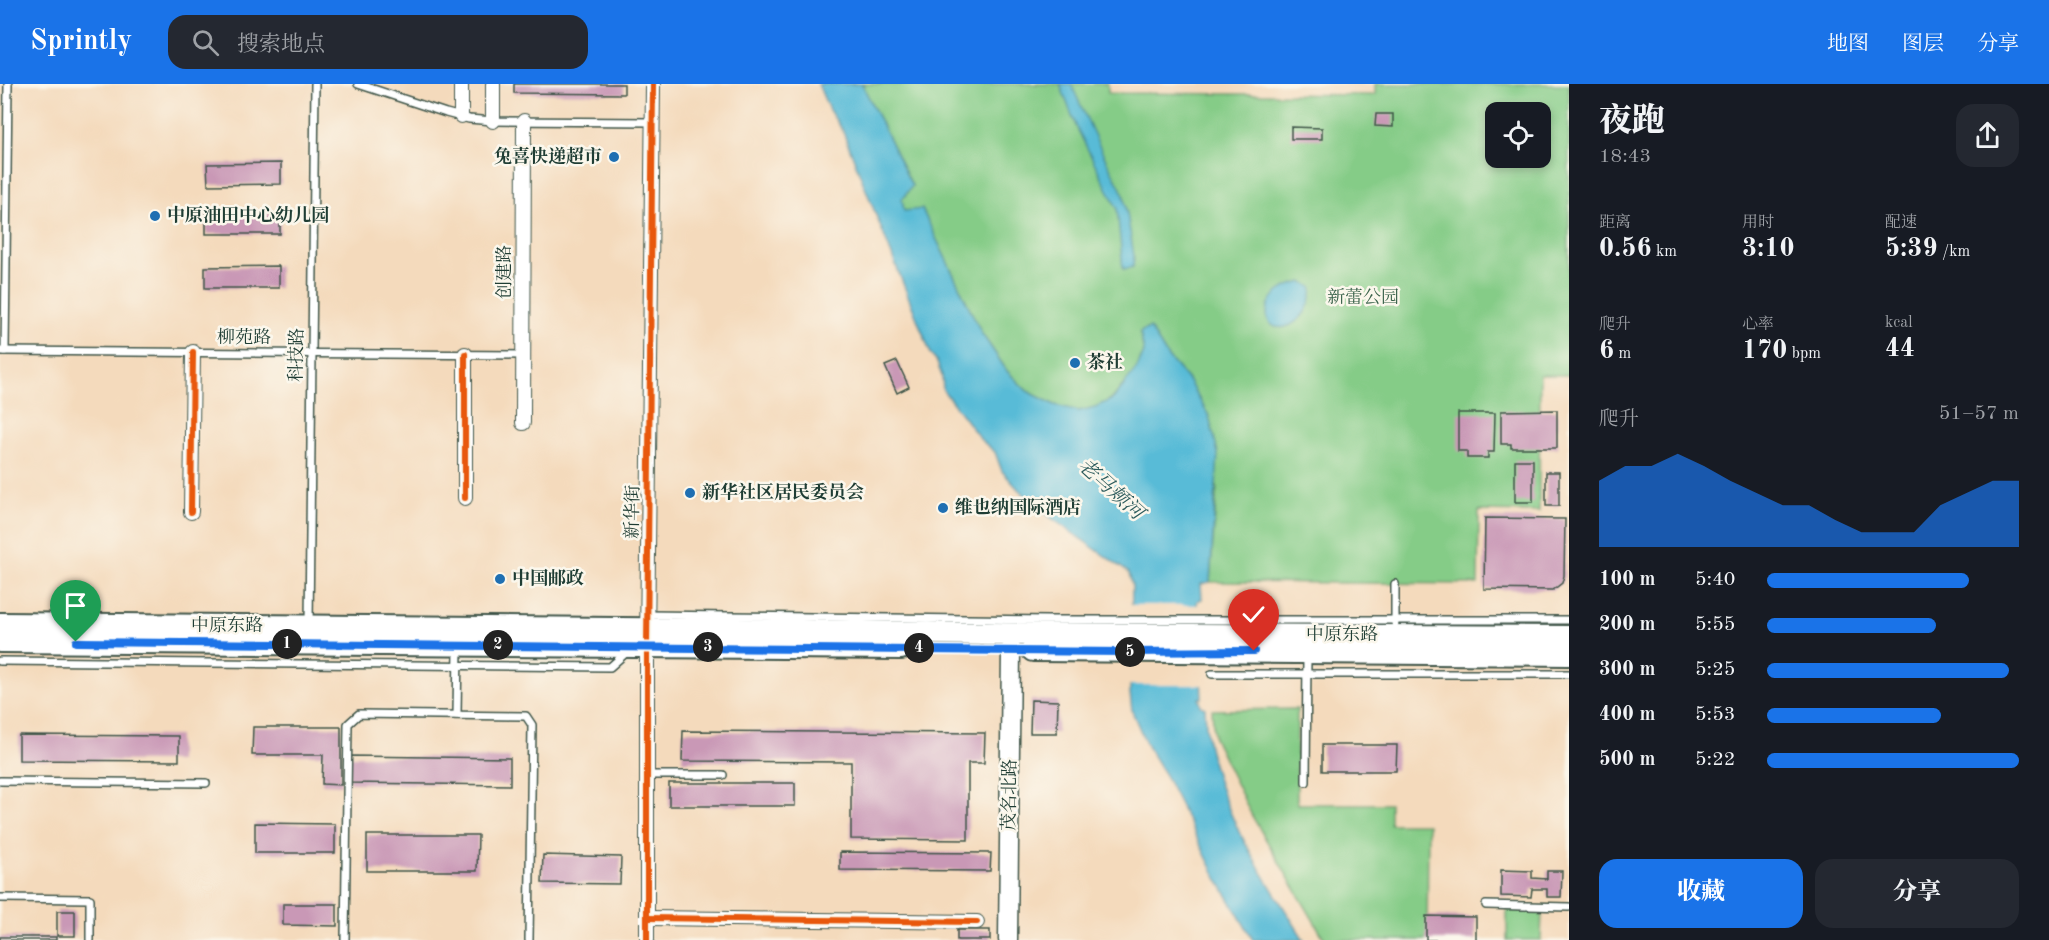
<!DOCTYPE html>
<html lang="zh">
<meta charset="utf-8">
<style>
:root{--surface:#171b24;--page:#242831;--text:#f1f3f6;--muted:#9ea1a6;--accent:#1a73e8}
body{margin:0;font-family:"Old Standard TT","Noto Serif SC",serif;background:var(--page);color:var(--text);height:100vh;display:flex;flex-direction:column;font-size:22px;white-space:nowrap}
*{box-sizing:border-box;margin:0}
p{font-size:20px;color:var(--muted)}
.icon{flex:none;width:33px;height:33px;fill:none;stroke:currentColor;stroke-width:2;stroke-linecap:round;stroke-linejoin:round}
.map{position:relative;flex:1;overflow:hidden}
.panel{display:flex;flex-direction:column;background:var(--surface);width:480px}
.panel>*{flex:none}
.fabs{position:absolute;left:1485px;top:18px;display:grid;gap:12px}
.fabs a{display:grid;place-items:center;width:66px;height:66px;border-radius:12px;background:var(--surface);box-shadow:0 3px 9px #0003;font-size:30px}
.pin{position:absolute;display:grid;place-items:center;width:51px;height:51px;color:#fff;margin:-62px -26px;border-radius:50% 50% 50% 0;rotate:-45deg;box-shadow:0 0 6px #0007}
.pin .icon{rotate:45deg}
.km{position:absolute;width:30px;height:30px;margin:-15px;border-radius:50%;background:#222;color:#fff;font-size:16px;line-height:30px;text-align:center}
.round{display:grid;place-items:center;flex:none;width:63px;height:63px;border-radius:18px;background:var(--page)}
.headline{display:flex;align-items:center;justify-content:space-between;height:102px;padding:0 30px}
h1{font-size:33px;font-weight:800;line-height:45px}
.metrics{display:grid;grid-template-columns:repeat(3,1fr);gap:9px;height:102px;padding:6px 30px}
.metrics div{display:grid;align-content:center}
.metrics b{font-size:26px;font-weight:800}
.metrics small{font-size:16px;font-weight:400}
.metrics p{font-size:16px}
.chart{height:168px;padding:12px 30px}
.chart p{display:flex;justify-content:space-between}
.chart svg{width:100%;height:108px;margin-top:6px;fill:var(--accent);opacity:.7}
.primary-button{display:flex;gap:12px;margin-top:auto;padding:12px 30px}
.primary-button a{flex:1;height:69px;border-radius:18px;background:var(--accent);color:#fff;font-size:24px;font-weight:800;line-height:69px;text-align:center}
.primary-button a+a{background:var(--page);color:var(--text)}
ul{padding:0 30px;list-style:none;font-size:20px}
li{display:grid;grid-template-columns:96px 72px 1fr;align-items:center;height:45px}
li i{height:15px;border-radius:8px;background:var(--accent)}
header{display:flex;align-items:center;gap:36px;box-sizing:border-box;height:84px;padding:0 30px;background:var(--accent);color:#fff}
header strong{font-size:28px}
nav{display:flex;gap:33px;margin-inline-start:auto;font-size:21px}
.search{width:420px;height:54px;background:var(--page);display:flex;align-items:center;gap:15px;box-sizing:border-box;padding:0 21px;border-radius:18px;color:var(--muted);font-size:22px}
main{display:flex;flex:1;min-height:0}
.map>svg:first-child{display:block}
.green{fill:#85cc87;stroke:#52845e;stroke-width:1.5;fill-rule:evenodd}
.water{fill:#58bbd7;stroke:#3c7c86;stroke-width:1.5}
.pier{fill:#f4dabc}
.building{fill:#c998b6}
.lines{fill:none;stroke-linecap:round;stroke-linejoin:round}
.service-casing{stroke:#3f5548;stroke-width:10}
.minor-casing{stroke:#3f5548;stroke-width:16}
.tertiary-casing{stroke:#3f5548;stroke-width:21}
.primary-casing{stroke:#3f5548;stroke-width:26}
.service{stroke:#fff;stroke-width:7}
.minor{stroke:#fff;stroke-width:14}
.tertiary{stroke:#fff;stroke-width:18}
.primary{stroke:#fff;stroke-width:22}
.cycleway-casing{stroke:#fbf7ec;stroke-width:10}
.cycleway{stroke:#e8590c;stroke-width:6}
.route-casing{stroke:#fff;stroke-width:12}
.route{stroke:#1a73e8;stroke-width:8}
.poi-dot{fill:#1f6fb2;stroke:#fbf7ec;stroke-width:2}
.labels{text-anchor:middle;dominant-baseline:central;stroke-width:5;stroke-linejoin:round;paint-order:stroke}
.poi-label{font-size:18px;font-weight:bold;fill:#1f3d34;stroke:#fbf7ec;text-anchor:start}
.street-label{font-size:18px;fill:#1f3d34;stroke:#fbf7ec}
.park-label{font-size:18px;fill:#386149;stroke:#fbf7ec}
.water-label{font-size:20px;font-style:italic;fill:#2d5c5d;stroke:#fbf7ec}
</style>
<header>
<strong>Sprintly</strong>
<div class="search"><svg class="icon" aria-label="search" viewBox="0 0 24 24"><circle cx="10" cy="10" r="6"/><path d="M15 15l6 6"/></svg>搜索地点</div>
<nav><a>地图</a><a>图层</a><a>分享</a></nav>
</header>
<main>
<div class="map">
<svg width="1569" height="856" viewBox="0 0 1569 856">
<rect width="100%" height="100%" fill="#fbf7ec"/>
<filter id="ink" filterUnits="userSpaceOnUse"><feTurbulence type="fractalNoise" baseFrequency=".0167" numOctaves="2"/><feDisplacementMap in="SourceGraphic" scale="12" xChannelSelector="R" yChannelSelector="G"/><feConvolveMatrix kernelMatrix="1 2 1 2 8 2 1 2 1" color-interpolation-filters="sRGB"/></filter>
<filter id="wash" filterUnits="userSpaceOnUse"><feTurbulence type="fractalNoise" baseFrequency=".008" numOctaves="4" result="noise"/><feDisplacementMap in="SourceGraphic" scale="24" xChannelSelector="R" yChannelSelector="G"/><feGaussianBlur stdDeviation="1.35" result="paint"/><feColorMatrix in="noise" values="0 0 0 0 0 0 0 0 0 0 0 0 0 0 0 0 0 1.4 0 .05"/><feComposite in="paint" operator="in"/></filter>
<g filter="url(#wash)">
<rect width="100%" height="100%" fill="#f4dabc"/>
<!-- green -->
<g class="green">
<path d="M862,0H1108V9L1375,11V0H1569V291H1540L1539,428L1479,427L1478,500L1210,498L1217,403L1188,296L1167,272L1149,244L1140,248L1144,268L1137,284L1113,314L1095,324L1079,327L1055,321L1027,307L1007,287L982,250L922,126L904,128L902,115L912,102ZM1496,28H1540V74H1496Z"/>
<path d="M1297,625V720H1390V740H1428L1427,856H1325L1252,732L1214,654L1212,626Z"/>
<path d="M1507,825L1542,826L1541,856H1507Z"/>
</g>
<!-- water -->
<g class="water">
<path d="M818,0H862L912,102L902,115L904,127L922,125L982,250L1007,287L1027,307L1055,321L1079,327L1095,323L1113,315L1137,284L1144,268L1140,248L1150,244L1167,272L1188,296L1209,332L1218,369L1210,498L1201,500L1202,515L1197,517L1202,614H1199L1201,622L1205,624C1206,710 1260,785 1304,856H1253L1218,796L1165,691L1147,662L1132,627L1130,609L1132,501L1129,489L1050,433L1019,406L1002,387L995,368L981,356L943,306L942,292L936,276L931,270L842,45L829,26Z"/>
<path d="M1060,0H1071L1103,70L1124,111L1134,172L1133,183L1123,185L1117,124L1076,42Z"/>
<path d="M1304,198L1313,204C1311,221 1303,238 1285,243C1280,244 1275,244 1271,240C1268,237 1267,232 1267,228C1268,210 1288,200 1304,198Z"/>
</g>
<!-- pier -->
<path class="pier" d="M1128,521H1200L1205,601H1127Z"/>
<g id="blocks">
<!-- building -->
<g class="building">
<path d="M514,0H624V10L514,9Z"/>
<path d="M1376,30H1393V43L1375,42Z"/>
<path d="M1291,43L1322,44V55H1291Z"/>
<path d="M281,79V100L208,101L207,80Z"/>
<rect x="206" y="129" width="74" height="21"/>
<path d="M279,182V204H205V183Z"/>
<path d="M897,277L909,303L897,309L885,282Z"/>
<path d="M1557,326V364H1511V360H1501V327Z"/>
<path d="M1458,329H1495L1494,368H1488V374H1467V367H1458Z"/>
<rect x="1515" y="376" width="18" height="42"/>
<rect x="1546" y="388" width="13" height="34"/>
<path d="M1485,434L1565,435L1564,492L1562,499L1553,506L1484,505Z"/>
<path d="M1031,616L1058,617L1057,649H1030Z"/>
<path d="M253,643H341V701L322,700L323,671H252Z"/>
<path d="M683,647L985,649L984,679H968V756L851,755V678L682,677Z"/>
<path d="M19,651L179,652V677L19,676Z"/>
<path d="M1322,661H1397L1396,687H1322Z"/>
<path d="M349,672L510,674V701L349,699Z"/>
<rect x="669" y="699" width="126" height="23"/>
<path d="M255,739L335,740V769H255Z"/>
<path d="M367,751H478L477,787H367Z"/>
<path d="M840,768L991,769L990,787L840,786Z"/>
<path d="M543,771L621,773L620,800L542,799Z"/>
<path d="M1501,786L1532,787V794L1547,795V787H1562L1561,813H1547V805H1532L1531,813L1501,812Z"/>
<path d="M283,820H337V842L283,841Z"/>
<rect x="57" y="827" width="18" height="25"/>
<path d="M1426,832L1476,833V856H1426Z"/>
<rect x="957" y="846" width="33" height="10"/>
<rect x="0" y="853" width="56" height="3"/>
</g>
</g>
</g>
<g filter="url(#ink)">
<use href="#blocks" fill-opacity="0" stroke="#3f5548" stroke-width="1.5"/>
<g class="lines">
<defs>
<g id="service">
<path d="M358,0L446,29L469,35L493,37L653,38"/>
<path d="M0,267L523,271"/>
<path d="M5,267L8,0"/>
<path d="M648,531L1048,536H1569"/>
<path d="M1395,539V500"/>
<path d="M309,540L315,0"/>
<path d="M0,577L610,583L628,567"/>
<path d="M1212,590H1569"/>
<path d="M457,631L458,564"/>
<path d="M647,691H723"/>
<path d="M0,697L206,699"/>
<path d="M1306,698L1307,571"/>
<path d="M0,814L90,815V856"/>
<path d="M1486,821L1569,823"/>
<path d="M345,856L348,640L359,630L526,632L532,641L529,856"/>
</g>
<g id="minor">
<path d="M461,0V32"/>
<path d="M493,37V0"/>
<path d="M523,339L524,37"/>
<path d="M465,414V270"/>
<path d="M191,428L193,268"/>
<path d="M647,834L977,838"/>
<path d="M647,856V562L653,0"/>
</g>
<path id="tertiary" d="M1008,856L1011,565"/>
<g id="primary">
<path d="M0,540L737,546L988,550L1569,553"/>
<path d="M0,557L901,564"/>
<path d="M1033,566L1569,570"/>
</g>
</defs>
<!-- service casing -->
<use href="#service" class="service-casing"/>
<!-- minor casing -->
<use href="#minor" class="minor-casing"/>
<!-- tertiary casing -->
<use href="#tertiary" class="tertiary-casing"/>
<!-- primary casing -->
<use href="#primary" class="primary-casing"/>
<!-- service -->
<use href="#service" class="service"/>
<!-- minor -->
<use href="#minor" class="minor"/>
<!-- tertiary -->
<use href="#tertiary" class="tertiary"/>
<!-- primary -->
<use href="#primary" class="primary"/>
<defs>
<g id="cycleway">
<path d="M465,414V270"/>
<path d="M191,428L193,268"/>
<path d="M647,834L977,838"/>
<path d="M647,856V562L653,0"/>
</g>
</defs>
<!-- cycleway casing -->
<use href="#cycleway" class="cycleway-casing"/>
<!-- cycleway -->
<use href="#cycleway" class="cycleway"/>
</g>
</g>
<g class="lines" filter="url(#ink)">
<defs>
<path id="route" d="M76,558L1125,568L1254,567"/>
</defs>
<!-- route casing -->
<use href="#route" class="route-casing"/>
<!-- route -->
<use href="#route" class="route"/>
</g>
<!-- markers -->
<g class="poi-dot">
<circle cx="614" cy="73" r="6"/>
<circle cx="155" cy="132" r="6"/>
<circle cx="1075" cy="279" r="6"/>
<circle cx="690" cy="409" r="6"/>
<circle cx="943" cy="424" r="6"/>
<circle cx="500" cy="495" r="6"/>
</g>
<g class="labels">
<!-- poi labels -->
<g class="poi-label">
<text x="602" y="73" text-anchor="end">兔喜快递超市</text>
<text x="167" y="132">中原油田中心幼儿园</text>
<text x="1087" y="279">茶社</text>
<text x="702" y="409">新华社区居民委员会</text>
<text x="955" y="424">维也纳国际酒店</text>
<text x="512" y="495">中国邮政</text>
</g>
<!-- street labels -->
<g class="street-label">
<text transform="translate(505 188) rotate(-90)">创建路</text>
<text x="244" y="254">柳苑路</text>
<text transform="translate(297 271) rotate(-89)">科技路</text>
<text transform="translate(633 428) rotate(-89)">新华街</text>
<text x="227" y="542">中原东路</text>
<text x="1342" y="551">中原东路</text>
<text transform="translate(1010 711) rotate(-89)">茂名北路</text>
</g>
<!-- park labels -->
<g class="park-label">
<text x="1363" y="214">新蕾公园</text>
</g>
<!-- water labels -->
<g class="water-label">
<text transform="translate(1110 406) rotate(42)">老马颊河</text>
</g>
</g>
</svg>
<div class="fabs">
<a><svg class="icon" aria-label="locate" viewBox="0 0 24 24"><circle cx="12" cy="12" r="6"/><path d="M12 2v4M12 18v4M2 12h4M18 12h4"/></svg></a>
</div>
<div class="pin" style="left:76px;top:558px;background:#1e9e55"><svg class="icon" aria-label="arrive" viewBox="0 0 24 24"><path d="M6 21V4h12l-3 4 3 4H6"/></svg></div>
<div class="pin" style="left:1254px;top:567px;background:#d93025"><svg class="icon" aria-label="check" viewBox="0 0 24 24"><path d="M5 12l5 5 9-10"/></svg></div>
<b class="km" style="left:287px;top:560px">1</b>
<b class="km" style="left:498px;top:561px">2</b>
<b class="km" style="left:708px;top:563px">3</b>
<b class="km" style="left:919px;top:564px">4</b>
<b class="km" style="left:1130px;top:568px">5</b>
</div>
<section class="panel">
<div class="headline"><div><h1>夜跑</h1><p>18:43</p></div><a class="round"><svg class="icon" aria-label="share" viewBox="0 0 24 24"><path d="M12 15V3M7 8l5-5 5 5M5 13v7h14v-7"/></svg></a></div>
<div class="metrics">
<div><p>距离</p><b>0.56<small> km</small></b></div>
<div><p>用时</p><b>3:10</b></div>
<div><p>配速</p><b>5:39<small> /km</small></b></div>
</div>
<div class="metrics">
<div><p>爬升</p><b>6<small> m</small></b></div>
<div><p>心率</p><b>170<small> bpm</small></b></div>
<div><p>kcal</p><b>44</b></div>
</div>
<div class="chart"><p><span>爬升</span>51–57 m</p>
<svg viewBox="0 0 160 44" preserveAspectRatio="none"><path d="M0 44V17L10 11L20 11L30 6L40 11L50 17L60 22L70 27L80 27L90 33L100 38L110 38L120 38L130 27L140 22L150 17L160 17V44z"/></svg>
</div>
<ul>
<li><b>100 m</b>5:40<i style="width:80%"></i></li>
<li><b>200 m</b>5:55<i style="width:67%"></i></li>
<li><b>300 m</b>5:25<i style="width:96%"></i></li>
<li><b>400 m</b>5:53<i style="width:69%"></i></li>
<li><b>500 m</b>5:22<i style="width:100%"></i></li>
</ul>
<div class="primary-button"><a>收藏</a><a>分享</a></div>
</section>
</main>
